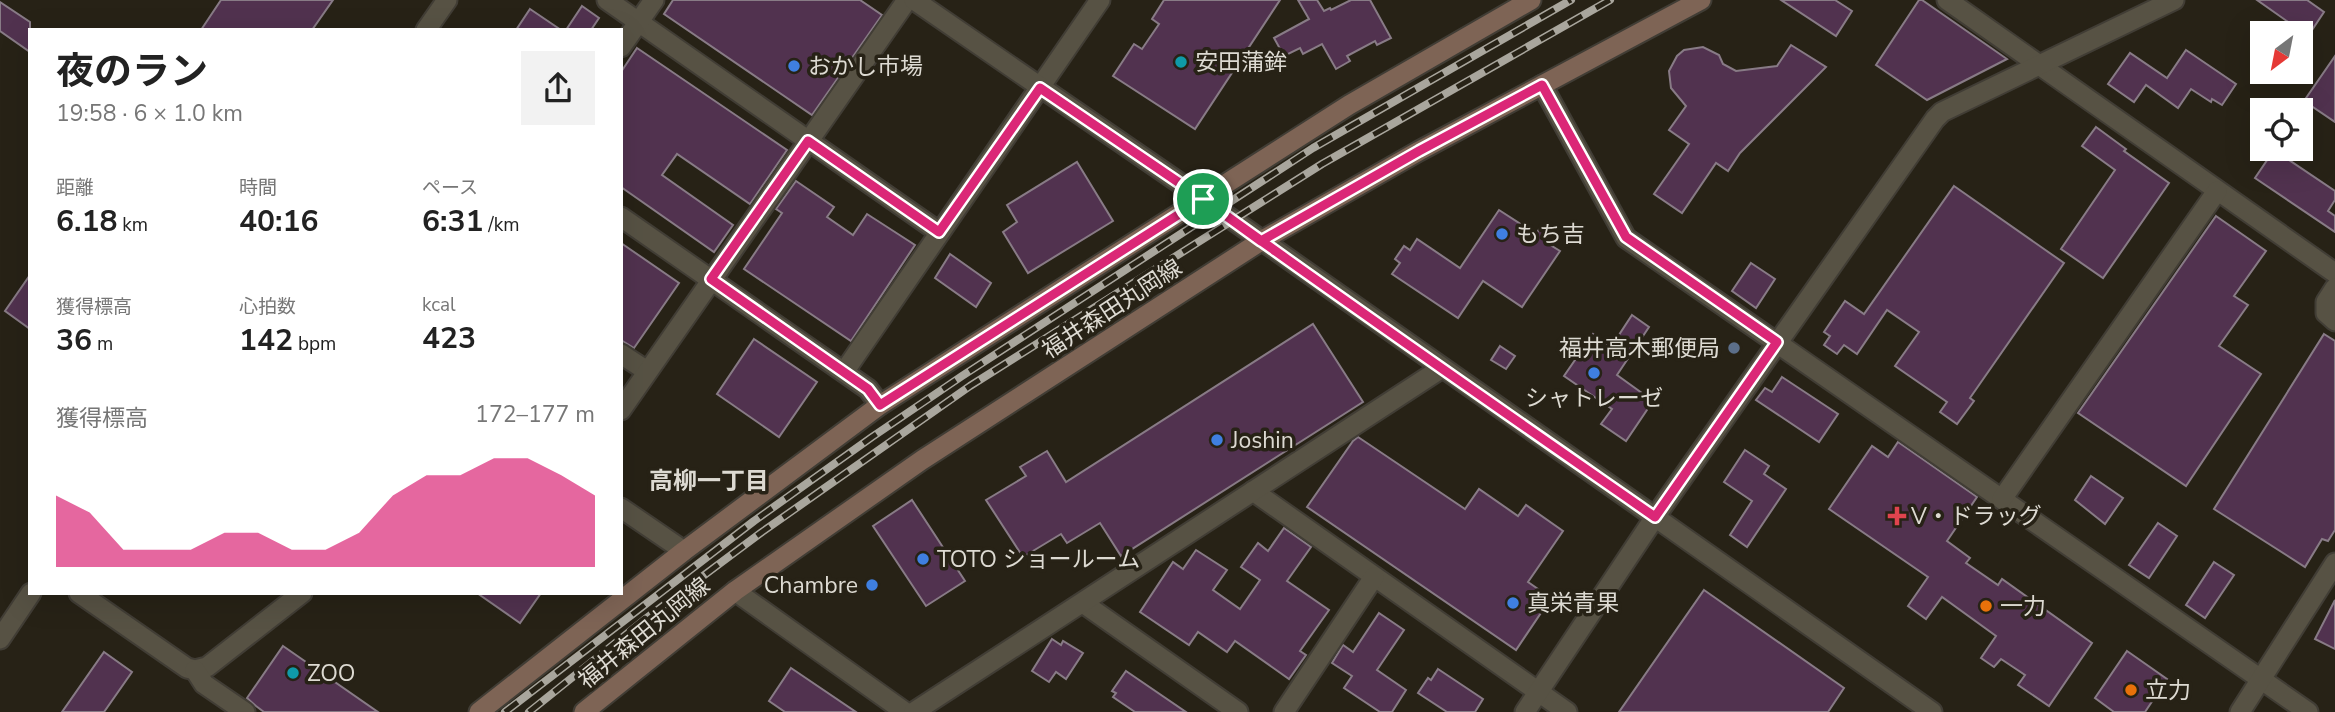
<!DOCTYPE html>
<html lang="ja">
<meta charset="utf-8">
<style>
:root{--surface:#fff;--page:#f2f2f2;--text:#222;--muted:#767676;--accent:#db2777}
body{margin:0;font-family:"Nunito Sans","Noto Sans JP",sans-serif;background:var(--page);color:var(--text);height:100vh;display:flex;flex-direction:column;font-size:26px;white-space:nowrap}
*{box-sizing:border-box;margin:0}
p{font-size:23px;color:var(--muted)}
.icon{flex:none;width:38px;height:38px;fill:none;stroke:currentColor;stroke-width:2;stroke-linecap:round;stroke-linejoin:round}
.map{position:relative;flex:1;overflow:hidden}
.details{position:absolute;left:28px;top:28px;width:595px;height:567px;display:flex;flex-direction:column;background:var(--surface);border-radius:0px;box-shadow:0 7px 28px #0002}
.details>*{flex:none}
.needle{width:46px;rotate:212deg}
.controls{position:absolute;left:2250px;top:21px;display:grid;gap:14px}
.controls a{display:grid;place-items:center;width:63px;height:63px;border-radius:0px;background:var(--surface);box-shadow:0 7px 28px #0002;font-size:35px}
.pin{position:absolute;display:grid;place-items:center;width:60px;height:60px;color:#fff;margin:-30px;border:4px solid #fff;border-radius:50%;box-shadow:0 2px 7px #0007}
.round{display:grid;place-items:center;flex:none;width:74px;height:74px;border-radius:0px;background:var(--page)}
.headline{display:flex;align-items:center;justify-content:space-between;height:119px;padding:0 28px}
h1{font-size:38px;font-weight:700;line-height:52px}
.figures{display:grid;grid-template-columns:repeat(3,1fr);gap:10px;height:119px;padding:7px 28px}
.figures div{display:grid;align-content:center}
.figures b{font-size:30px;font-weight:700}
.figures small{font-size:19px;font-weight:400}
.figures p{font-size:19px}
.chart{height:196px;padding:14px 28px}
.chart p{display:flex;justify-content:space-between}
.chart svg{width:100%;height:126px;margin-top:7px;fill:var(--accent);opacity:.7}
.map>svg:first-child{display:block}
.building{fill:#51324f;stroke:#887b86;stroke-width:2}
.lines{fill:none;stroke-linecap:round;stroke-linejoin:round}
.minor-casing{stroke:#413d35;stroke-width:23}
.tertiary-casing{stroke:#413d35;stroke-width:23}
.secondary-casing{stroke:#413d35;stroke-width:23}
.minor{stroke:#575244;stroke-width:19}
.tertiary{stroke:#575244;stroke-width:19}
.secondary{stroke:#7e6455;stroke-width:19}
.rail-casing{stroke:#a9a69d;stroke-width:8}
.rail{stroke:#272216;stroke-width:5;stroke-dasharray:16;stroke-linecap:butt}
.route-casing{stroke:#fff;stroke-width:14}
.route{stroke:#db2777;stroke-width:9}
.culture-dot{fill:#0f9aa8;stroke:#272216;stroke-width:2.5}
.shop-dot{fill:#3f7fe0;stroke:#272216;stroke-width:2.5}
.service-dot{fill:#5c6f8a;stroke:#272216;stroke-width:2.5}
.health-dot{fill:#e0444e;stroke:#272216;stroke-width:2.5}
.food-dot{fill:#e8710a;stroke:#272216;stroke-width:2.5}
.labels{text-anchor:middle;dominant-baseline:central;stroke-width:7;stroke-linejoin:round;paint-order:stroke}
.poi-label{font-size:23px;fill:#dddad2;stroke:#272216;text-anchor:start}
.street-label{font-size:23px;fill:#dddad2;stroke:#272216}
.neighbourhood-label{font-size:24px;font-weight:bold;fill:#dddad2;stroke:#272216}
</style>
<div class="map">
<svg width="2335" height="712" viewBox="0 0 2335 712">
<rect width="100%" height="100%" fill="#272216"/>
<!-- building -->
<g class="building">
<path d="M221,0H333L312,30H201Z"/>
<path d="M673,0H860L882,15L812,115L664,14Z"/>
<path d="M1164,0H1280L1195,129L1113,76L1134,44L1142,49L1159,24L1152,19Z"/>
<path d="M1298,0H1317L1324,11L1330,8L1331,10L1351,0H1370L1391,38L1377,45L1375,41L1347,56L1350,61L1336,69L1322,44L1303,54L1300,48L1284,56L1274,38L1309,19Z"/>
<path d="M1781,0H1835L1852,11L1836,36Z"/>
<path d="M1919,0H1922L2007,59L1927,100L1876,65Z"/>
<path d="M2257,0H2307L2324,12L2308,36Z"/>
<path d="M0,2L30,22V52L0,31Z"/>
<path d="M582,6L599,18L591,30H566Z"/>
<path d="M530,9L561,30H516Z"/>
<path d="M1791,45L1826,67L1740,153L1728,171L1716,163L1682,213L1654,194L1689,144L1669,130L1686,106L1671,88L1669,71L1677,56L1684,50L1703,47L1719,55L1723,64L1736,71L1777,66Z"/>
<path d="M637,48L787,150L750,204L677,154L662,175L733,225L714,252L621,187V72Z"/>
<path d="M2186,50L2236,84L2222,105L2212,99L2211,102L2191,89L2178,108L2146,85L2134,102L2108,84L2130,53L2167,78Z"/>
<path d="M2335,56V122L2304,101Z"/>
<path d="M2096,127L2126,149L2124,151L2169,183L2103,278L2061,249L2115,170L2082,146Z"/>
<path d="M2274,150L2335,191V200L2328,211L2335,216V232L2255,178Z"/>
<path d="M1077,162L1113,221L1028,273L1003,232L1017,222L1007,205Z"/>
<path d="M796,181L834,207L827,217L853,235L867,214L915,245L851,341L744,269L782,213L776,209Z"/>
<path d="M1954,186L2064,263L1970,398L1974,401L1957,424L1940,412L1947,402L1895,366L1919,332L1887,310L1857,354L1844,345L1837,354L1824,345L1830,336L1824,332L1845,301L1864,314Z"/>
<path d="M1499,210L1536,234L1540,228L1557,240L1552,246L1560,251L1522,307L1483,281L1458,318L1392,274L1400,263L1395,259L1404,246L1410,250L1417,239L1460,268Z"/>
<path d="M2216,216L2266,251L2234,296L2248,305L2219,346L2261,374L2186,486L2078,413Z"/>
<path d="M621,243L679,283L634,348L621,340Z"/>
<path d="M950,254L991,283L976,307L935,278Z"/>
<path d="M1751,263L1775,279L1756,308L1732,291Z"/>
<path d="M30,275V329L5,311Z"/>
<path d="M1632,315L1649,327L1617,375L1653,401L1626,441L1601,424L1612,409L1564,376L1593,334L1611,347Z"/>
<path d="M1313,324L1363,402L1121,556L1100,523L1067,543L1061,534L1023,557L986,500L1026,476L1020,467L1047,451L1066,482Z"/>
<path d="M2324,334L2335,341V530L2328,541L2322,539L2305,567L2214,509Z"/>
<path d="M754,339L817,382L779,437L717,394Z"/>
<path d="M1500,346L1515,356L1506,369L1491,360Z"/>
<path d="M1782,377L1838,414L1819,442L1756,400L1765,388L1772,392Z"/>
<path d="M1358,437L1465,509L1479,489L1518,516L1526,505L1563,531L1528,582L1551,598L1516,650L1307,507L1353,441Z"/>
<path d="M1898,442L1977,497L1947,541L1970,558L1966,563L1998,585L2002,579L2092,643L2049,706L2018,685L2025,675L2001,659L1994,667L1981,658L1996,636L1942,597L1926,619L1908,606L1928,577L1829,509L1872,446L1888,457Z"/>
<path d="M1745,450L1769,466L1764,474L1786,489L1747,547L1730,535L1752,501L1724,482Z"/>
<path d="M2091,476L2123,498L2105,524L2075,500Z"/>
<path d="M912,500L965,581L926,606L873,526Z"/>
<path d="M2158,523L2177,536L2149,578L2129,565Z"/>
<path d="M1284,528L1311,547L1287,581L1329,610L1300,651L1306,655L1289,679L1235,641L1227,652L1198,632L1189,645L1140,612L1173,562L1183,569L1196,550L1227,570L1213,590L1240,609L1260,580L1241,567L1258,543L1268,551Z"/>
<path d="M2214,562L2234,575L2205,618L2186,605Z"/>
<path d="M1704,590L1844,688L1828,712H1619Z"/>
<path d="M477,593H541L520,623Z"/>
<path d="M2335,600V649L2315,639Z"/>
<path d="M1379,613L1404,630L1377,670L1406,690L1392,712H1380L1344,688L1352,676L1332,663L1343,645L1353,652Z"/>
<path d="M1052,639L1061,645L1063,641L1083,653L1066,679L1056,672L1049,682L1032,671Z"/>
<path d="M283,646L378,712H264L256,706L247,698Z"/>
<path d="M2127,651L2167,679L2145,712H2114L2095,698Z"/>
<path d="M104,652L132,672L104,712H62Z"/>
<path d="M791,668L856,712H785L769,701Z"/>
<path d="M1438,669L1483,699L1475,712H1447L1418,693L1428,678L1431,680Z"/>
<path d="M1126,671L1186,712H1135L1113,697L1116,693L1112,691Z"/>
</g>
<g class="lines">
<defs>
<g id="minor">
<path d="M607,0L939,232"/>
<path d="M1947,0L2335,273"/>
<path d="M621,47L654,0"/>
<path d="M1542,85L1626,238L2308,712"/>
<path d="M621,217L868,389L880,405"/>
<path d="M2335,288L2326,302V313L2335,321"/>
<path d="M621,354L647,371"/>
<path d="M844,372L1100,0"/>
<path d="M621,410L907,0"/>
<path d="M1253,491L1567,712"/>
<path d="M2002,499L2217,191"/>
<path d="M621,508L684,551"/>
<path d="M1655,517L1935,119L1942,112L2174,0"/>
<path d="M735,591L905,712"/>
<path d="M79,593L187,668L195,670L207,667L302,593"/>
<path d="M1083,603L1238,712"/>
<path d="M195,670L204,684L245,712"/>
<path d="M914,712L1442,368"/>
<path d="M1284,712L1374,577"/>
<path d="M2240,712L2335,563"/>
</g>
<g id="tertiary">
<path d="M914,0L1203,199L1932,712"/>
<path d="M426,30L447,0"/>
<path d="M0,639L31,593"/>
<path d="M1525,712L1655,517"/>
</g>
<g id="secondary">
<path d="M479,712L684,551L880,405L1349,105L1531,0"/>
<path d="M584,712L735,591L922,460L1261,241L1419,151L1701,0"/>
</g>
</defs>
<!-- minor casing -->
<use href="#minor" class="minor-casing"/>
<!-- tertiary casing -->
<use href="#tertiary" class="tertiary-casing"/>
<!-- secondary casing -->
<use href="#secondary" class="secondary-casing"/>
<!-- minor -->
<use href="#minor" class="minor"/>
<!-- tertiary -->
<use href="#tertiary" class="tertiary"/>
<!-- secondary -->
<use href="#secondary" class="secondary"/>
<defs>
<g id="rail">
<path d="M505,712L754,521L872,437L962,376L1313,148L1571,0"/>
<path d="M529,712L644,620L762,532L970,386L1322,164L1610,0"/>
</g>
</defs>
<!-- rail casing -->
<use href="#rail" class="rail-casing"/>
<!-- rail -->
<use href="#rail" class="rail"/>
</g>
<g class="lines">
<defs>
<path id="route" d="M1203,199L1040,88L939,232L808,141L711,279L868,389L880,405L1203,199L1261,241L1419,151L1542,85L1626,237L1777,342L1655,517C1504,412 1352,307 1203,199"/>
</defs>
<!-- route casing -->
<use href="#route" class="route-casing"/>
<!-- route -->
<use href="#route" class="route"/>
</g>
<!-- markers -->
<g class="culture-dot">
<circle cx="1181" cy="62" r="7"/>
<circle cx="293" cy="673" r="7"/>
</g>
<g class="shop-dot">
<circle cx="794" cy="66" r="7"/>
<circle cx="1502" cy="234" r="7"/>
<circle cx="1594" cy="373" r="7"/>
<circle cx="1217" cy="440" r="7"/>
<circle cx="923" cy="559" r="7"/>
<circle cx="872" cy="585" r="7"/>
<circle cx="1513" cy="603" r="7"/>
</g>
<circle class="service-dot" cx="1734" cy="348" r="7"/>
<path class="health-dot" d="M1893.5 505.5h7v7h7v7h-7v7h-7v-7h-7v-7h7z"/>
<g class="food-dot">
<circle cx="1986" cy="606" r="7"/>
<circle cx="2131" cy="690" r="7"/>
</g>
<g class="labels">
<!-- poi labels -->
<g class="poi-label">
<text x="1195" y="62">安田蒲鉾</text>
<text x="808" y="66">おかし市場</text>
<text x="1516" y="234">もち吉</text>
<text x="1720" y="348" text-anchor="end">福井高木郵便局</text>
<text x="1594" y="398" text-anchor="middle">シャトレーゼ</text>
<text x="1231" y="440">Joshin</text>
<text x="1911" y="516">V・ドラッグ</text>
<text x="937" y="559">TOTO ショールーム</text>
<text x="858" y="585" text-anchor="end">Chambre</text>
<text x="1527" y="603">真栄青果</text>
<text x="2000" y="606">一力</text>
<text x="307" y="673">ZOO</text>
<text x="2145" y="690">立力</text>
</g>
<!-- street labels -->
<g class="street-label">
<text transform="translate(1112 309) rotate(-33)">福井森田丸岡線</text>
<text transform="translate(644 633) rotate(-39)">福井森田丸岡線</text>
</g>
<!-- neighbourhood labels -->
<g class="neighbourhood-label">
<text x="709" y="481">高柳一丁目</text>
</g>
</g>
</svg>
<div class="controls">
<a><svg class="needle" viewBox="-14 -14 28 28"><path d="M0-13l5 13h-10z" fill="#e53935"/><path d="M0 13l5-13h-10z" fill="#767676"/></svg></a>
<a><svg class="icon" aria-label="locate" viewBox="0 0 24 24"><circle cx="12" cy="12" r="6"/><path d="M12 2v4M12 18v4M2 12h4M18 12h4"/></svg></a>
</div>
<div class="pin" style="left:1203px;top:199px;background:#1e9e55"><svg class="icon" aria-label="arrive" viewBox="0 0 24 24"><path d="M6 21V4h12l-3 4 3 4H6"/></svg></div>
<section class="details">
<div class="headline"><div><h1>夜のラン</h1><p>19:58 · 6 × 1.0 km</p></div><a class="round"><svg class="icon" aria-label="share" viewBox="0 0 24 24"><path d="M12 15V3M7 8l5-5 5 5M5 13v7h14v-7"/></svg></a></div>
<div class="figures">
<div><p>距離</p><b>6.18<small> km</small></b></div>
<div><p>時間</p><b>40:16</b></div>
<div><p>ペース</p><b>6:31<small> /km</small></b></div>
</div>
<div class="figures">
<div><p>獲得標高</p><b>36<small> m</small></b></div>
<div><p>心拍数</p><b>142<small> bpm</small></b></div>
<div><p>kcal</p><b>423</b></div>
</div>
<div class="chart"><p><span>獲得標高</span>172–177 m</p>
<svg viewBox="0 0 160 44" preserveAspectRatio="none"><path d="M0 44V19L10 25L20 38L30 38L40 38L50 32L60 32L70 38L80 38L90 32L100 19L110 12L120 12L130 6L140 6L150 12L160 19V44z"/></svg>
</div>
</section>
</div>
